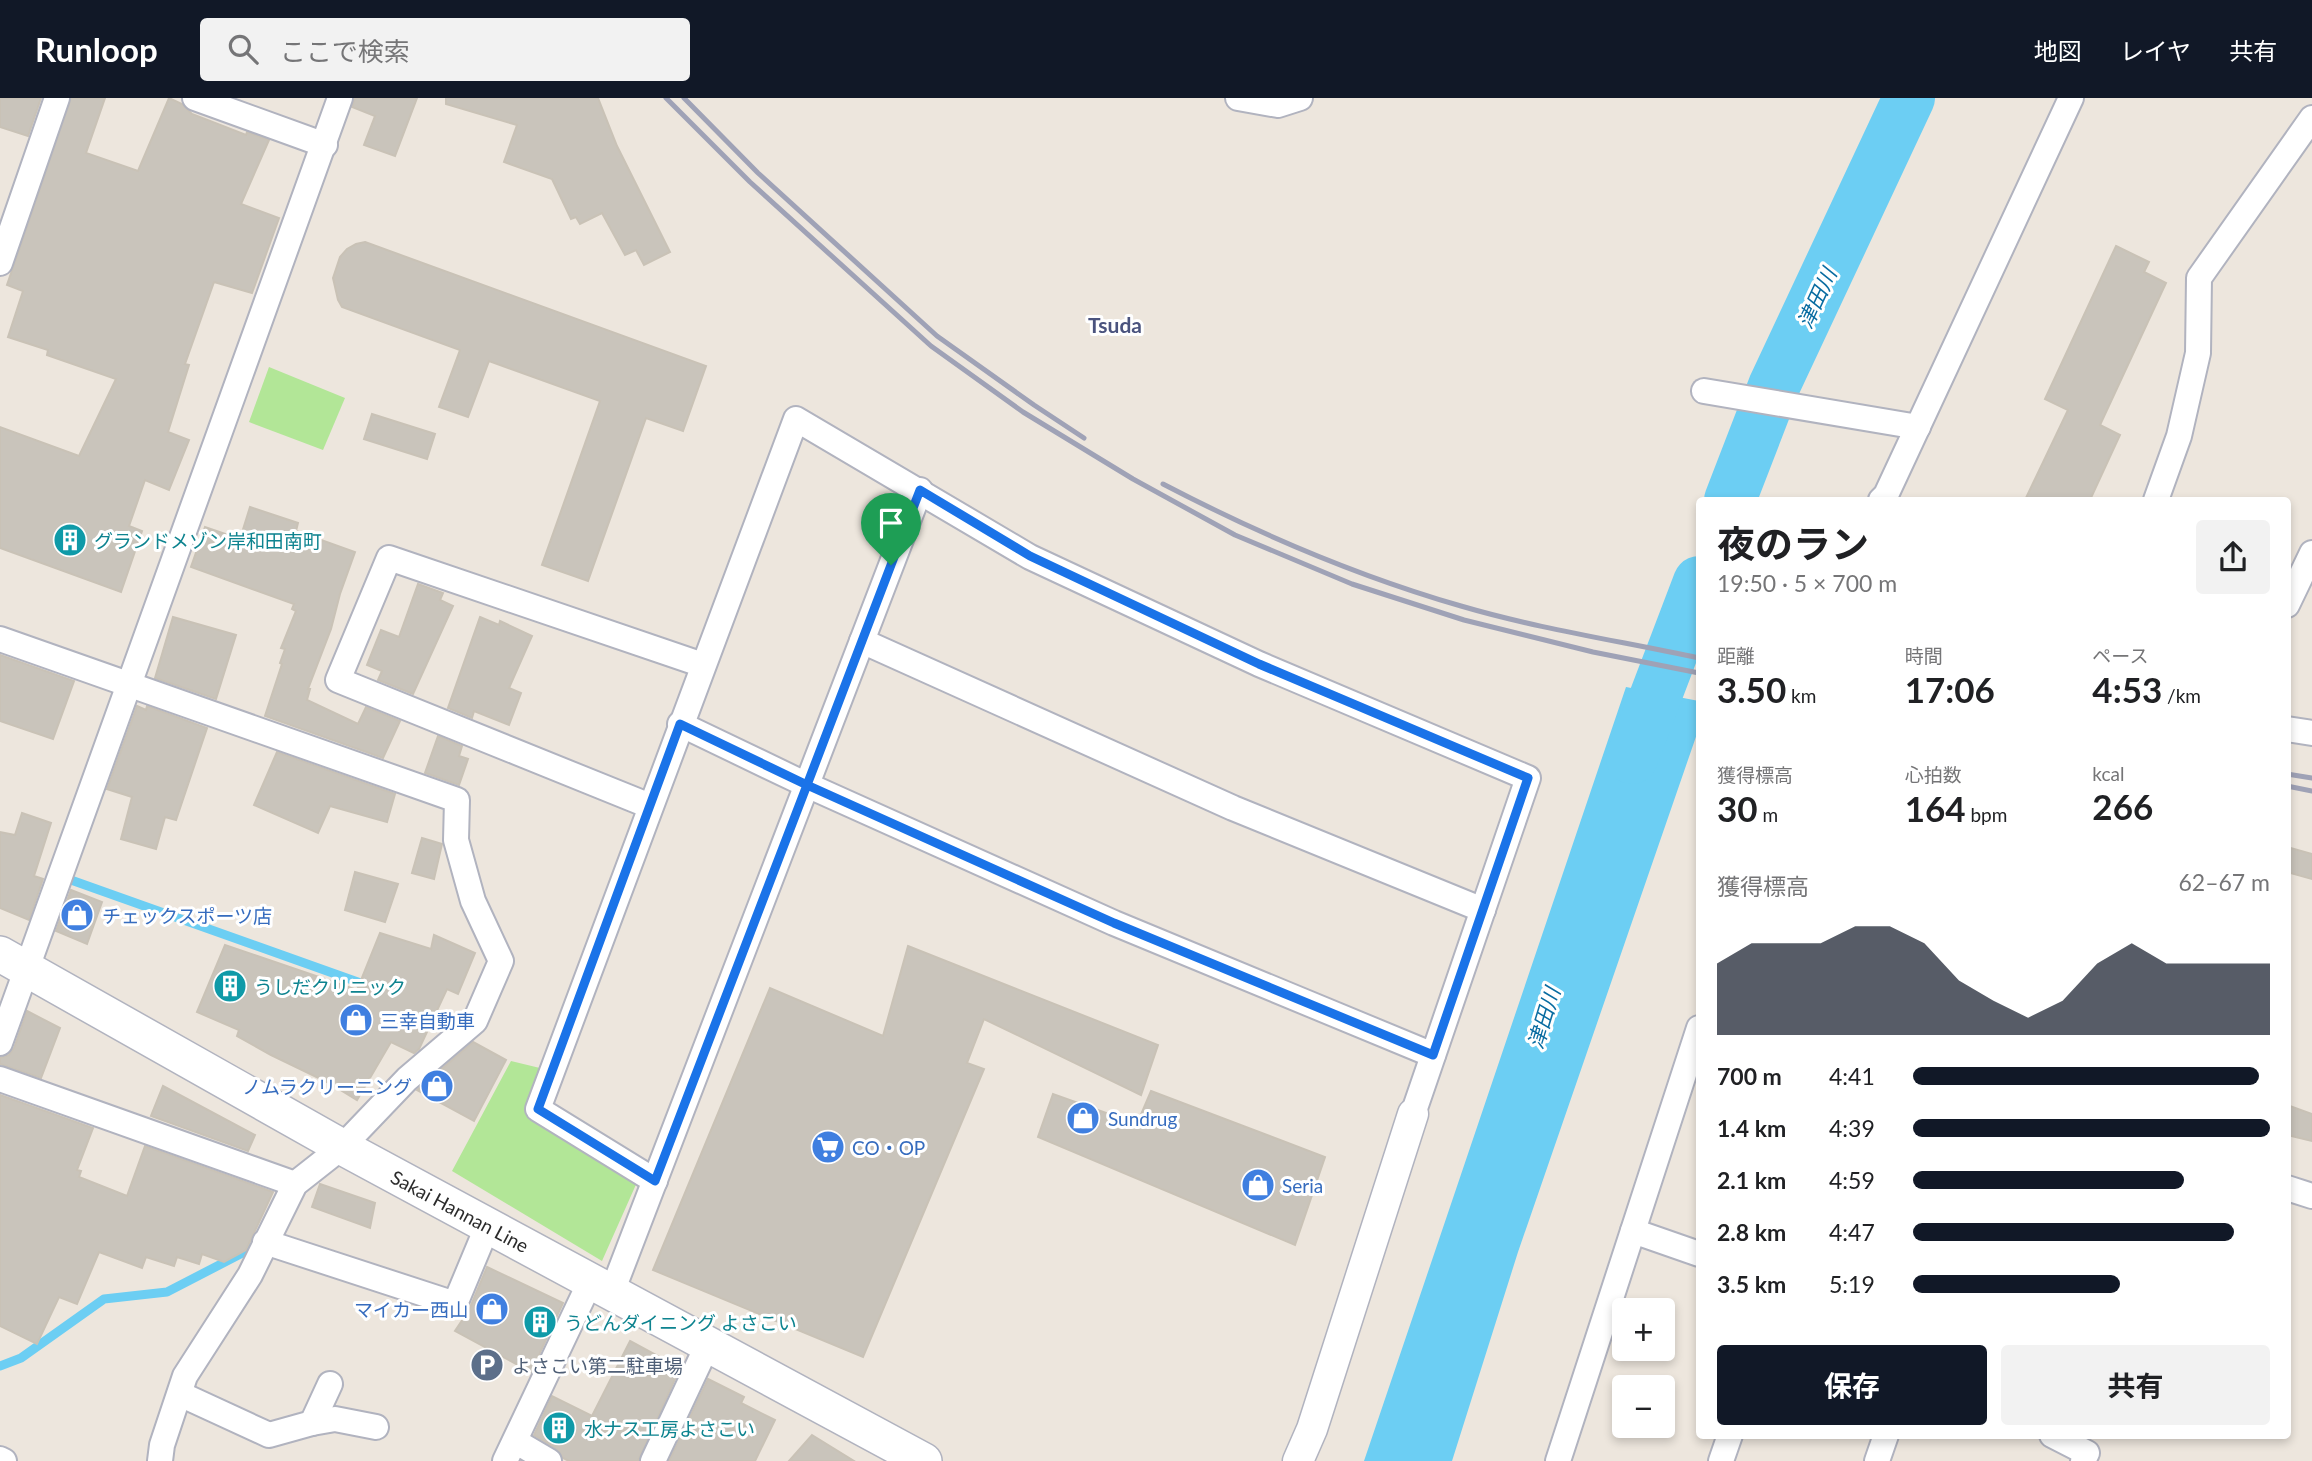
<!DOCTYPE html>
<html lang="ja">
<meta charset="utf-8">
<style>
:root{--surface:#fff;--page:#f2f2f2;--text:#202124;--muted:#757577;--accent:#111827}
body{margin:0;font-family:Lato,"Noto Sans JP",sans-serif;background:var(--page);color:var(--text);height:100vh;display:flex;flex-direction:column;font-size:26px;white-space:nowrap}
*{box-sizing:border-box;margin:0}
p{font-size:23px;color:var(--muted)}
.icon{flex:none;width:38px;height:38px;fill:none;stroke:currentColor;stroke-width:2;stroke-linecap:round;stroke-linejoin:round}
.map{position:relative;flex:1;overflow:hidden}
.side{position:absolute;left:1696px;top:399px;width:595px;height:942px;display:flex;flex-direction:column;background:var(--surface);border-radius:7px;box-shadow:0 4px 10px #0003}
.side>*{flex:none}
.tools{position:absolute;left:1612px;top:1200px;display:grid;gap:14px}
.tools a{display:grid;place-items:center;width:63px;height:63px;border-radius:7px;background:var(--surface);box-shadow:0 4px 10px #0003;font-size:35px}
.pin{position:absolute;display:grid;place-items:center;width:60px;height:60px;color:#fff;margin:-72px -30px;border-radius:50% 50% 50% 0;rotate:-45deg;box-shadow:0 0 7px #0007}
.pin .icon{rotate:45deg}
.round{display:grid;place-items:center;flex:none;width:74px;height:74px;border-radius:7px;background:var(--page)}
.summary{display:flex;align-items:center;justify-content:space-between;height:119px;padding:0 21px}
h1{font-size:38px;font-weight:700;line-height:52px}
.figures{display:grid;grid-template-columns:repeat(3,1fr);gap:10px;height:119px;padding:7px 21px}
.figures div{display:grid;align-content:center}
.figures b{font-size:35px;font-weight:700}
.figures small{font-size:19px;font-weight:400}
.figures p{font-size:19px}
.chart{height:196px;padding:14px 21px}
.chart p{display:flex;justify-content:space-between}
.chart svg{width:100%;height:126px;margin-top:7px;fill:var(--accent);opacity:.7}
.primary-button{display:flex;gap:14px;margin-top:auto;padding:14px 21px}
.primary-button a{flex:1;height:80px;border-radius:7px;background:var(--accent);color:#fff;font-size:28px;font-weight:700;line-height:80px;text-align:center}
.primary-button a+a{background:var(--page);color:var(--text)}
ul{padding:0 21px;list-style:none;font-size:23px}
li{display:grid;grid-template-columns:112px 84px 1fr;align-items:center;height:52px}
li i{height:18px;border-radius:9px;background:var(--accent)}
header{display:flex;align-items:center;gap:42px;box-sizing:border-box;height:98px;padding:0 35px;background:var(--accent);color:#fff}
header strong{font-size:33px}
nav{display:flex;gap:38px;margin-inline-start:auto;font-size:24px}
.search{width:490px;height:63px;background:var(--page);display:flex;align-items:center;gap:18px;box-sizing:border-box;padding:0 24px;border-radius:7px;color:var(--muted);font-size:26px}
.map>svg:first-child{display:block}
.green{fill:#b2e697}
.water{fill:#6ccef3}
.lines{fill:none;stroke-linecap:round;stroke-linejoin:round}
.stream{stroke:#6ccef3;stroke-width:9}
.river{stroke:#6ccef3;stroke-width:52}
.building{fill:#c9c4bb;stroke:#c9c2b6;stroke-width:2}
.minor-casing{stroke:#b1b3bf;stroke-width:28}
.tertiary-casing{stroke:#b1b3bf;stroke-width:33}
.secondary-casing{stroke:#b1b3bf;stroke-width:38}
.minor{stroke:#fff;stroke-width:24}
.tertiary{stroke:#fff;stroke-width:30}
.secondary{stroke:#fff;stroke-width:35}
.rail{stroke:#9fa2b6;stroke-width:5}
.route-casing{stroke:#fff;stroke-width:14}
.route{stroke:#1a73e8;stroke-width:9}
.labels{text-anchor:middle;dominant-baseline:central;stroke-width:6;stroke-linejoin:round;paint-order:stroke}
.culture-label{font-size:19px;fill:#0d838f;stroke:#fff;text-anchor:start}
.shop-label{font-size:19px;fill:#366cbe;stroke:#fff;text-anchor:start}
.street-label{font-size:19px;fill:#2b2b2b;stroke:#fff}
.service-label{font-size:19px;fill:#4e5e75;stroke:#fff;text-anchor:start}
.water-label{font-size:21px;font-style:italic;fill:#096ca1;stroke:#fff}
.neighbourhood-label{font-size:21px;font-weight:bold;fill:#4a537e;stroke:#fff}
</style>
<header>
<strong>Runloop</strong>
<div class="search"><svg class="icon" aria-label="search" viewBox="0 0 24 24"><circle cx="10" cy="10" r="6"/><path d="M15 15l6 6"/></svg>ここで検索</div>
<nav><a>地図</a><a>レイヤ</a><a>共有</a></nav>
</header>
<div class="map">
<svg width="2312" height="1363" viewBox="0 0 2312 1363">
<rect width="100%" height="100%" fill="#ede6dd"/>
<!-- green -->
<g class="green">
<path d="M269,269L345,300L323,352L249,324Z"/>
<path d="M511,963L544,971L530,1018L638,1082L602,1163L452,1073Z"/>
</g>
<!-- water -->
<path class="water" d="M1626,589L1699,603V630L1518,1154L1452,1363H1364Z"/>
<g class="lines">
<!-- stream -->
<g class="stream">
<path d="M71,782L369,888"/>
<path d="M427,912L452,924"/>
<path d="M0,1268L21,1260L104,1201L167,1194L256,1148"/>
</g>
<!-- river -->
<g class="river">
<path d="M1730,402L1774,288L1909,0"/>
<path d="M1632,660L1699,484"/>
</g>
</g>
<!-- building -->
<g class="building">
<path d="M0,0H41L28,38L0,29Z"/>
<path d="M71,0H105L86,55L138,73L169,0L182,6L192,16L246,37L247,34L269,42L241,106L279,120L252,195L214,184L185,266L189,267L168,334L189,342L169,392L145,382L129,428L142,433L121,494L0,450V329L79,358L116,281L47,257L48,252L8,239L23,193L7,187Z"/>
<path d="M355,0H417L395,58L364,47L375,18L352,9Z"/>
<path d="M446,0H598L617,48L670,154L644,167L636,152L625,157L602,115L580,126L576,119L571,121L552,81L504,64L517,27L446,6Z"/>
<path d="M365,144L706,268L683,333L646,320L588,483L542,467L600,303L489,263L468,319L439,309L460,252L342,209L338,202L333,180L340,159L347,151L356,146Z"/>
<path d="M2116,148L2149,164L2144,174L2166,185L2100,327L2120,337L2090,402H2025L2068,312L2045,301Z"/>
<path d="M372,316L435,336L427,361L364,341Z"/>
<path d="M250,409L298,425L296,433L355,454L340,496L331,531L308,591H310L307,602L358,626L366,609L400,623L383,660L265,618L282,566L280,565L285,551L281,550L296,513L292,511L294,506L191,469L205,429L240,441Z"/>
<path d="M418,486L443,495L440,502L453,508L413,596L378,582L382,573L367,567L381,532L399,539Z"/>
<path d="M173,519L236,537L216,601L155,580Z"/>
<path d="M480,519L499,527L500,523L532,538L509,590L521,595L509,627L474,613L472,620L448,610Z"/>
<path d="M0,557L74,583L53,641L0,623Z"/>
<path d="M137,608L146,612L147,608L207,630L176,722L165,719L156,751L121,741L132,699L107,691Z"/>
<path d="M438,638L462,648L459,658L468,661L459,687L425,675Z"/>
<path d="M277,654L395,696L387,724L330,708L318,735L254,707Z"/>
<path d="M22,715L51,725L34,778L43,781L29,822L0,810V734L15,737Z"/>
<path d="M422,740L442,746L434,781L412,775Z"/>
<path d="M2287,749L2312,756V781L2287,774Z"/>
<path d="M355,774L398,786L385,824L345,812Z"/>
<path d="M71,792L102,804L87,846L56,833Z"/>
<path d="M380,835L431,851L434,837L475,855L458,896L447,891L419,951L414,955L391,944L357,1002L329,985L271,957L237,938L239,932L197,914L225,847L357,892Z"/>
<path d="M908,848L1158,947L1141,997L984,921L967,965L984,971L863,1259L653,1172L770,890L883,938Z"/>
<path d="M27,913L60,930L41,980L0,966V960L9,957L14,950Z"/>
<path d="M473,944L506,962L474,1023L417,992Z"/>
<path d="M163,988L255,1037L248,1053L151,1018Z"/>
<path d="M1151,993L1325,1059L1295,1147L1038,1039L1053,996L1137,1026Z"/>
<path d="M0,997L93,1030L77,1072L81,1073L79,1079L127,1098L145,1048L273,1094L246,1152L224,1164L202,1156L199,1166L177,1159L174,1168L146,1159L142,1170L99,1154L77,1206L59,1199L37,1246L0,1228Z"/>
<path d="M2287,1007L2312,1016V1043L2287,1037Z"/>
<path d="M320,1086L375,1105L370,1130L312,1109Z"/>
<path d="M487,1169L563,1205L531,1274L455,1233L469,1212Z"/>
<path d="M630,1243L680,1270L638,1363H569L563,1360L557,1351L534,1337L552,1298L592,1318Z"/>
<path d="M708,1281L744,1299L741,1305L775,1322L755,1363H669Z"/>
<path d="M812,1337L854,1363H789Z"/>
</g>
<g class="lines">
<defs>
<g id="minor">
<path d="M195,0L325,47"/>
<path d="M1238,0L1278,7L1300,0"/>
<path d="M0,165L57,0"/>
<path d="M1704,293L1918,329"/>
<path d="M1881,402L1886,397L2071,0"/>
<path d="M2156,402L2179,338L2198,255L2199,180L2312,20"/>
<path d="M2287,507L2312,455"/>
<path d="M0,541L457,702L456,742L473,803L501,863L475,923L407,981L342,1049L295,1086L250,1177L185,1278L162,1347L160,1363"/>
<path d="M862,543L1233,710L1483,812"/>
<path d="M680,626L807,687L1114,825L1433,957"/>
<path d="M2287,631L2312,635"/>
<path d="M650,708L338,582L389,460L703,567"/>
<path d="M0,945L340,0"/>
<path d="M0,981L295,1086"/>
<path d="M655,1083L538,1011L796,321L1030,459L1259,566L1528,680L1413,1016"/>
<path d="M2287,1090L2312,1098"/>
<path d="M1633,1133L1699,1156"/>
<path d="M265,1144L455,1206L488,1127"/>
<path d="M612,1194L920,392"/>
<path d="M180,1296L269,1337L312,1325L335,1321L376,1329"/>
<path d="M312,1325L330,1286"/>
<path d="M2052,1337L2087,1355L2083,1363"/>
<path d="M515,1343L549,1363"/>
<path d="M0,1361L4,1363"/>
<path d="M505,1363L591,1182"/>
<path d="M653,1363L708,1246"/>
<path d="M1558,1363L1699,930"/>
<path d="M1721,1363L1730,1337"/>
<path d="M1877,1363L1886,1337"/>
</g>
<path id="tertiary" d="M1298,1363L1312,1331L1413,1016"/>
<path id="secondary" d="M0,856L342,1049L924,1363"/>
</defs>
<!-- minor casing -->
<use href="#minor" class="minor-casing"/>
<!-- tertiary casing -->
<use href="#tertiary" class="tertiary-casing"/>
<!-- secondary casing -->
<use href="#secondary" class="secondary-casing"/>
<!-- minor -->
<use href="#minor" class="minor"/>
<!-- tertiary -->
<use href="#tertiary" class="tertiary"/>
<!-- secondary -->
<use href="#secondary" class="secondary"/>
<!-- rail -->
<g class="rail">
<path d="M666,0L750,84L931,248L1023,314L1133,381L1235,437L1352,486L1464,522L1593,554L1699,575"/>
<path d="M684,0L758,75L937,238L1034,307L1084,340"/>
<path d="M1163,386C1259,436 1357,478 1461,508C1539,531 1620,543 1699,560"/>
<path d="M2287,676L2312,680"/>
<path d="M2287,688L2312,693"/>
</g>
</g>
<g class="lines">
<defs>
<path id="route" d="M891,467L807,687L680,626L538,1011L655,1083L807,687L1114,825L1433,957L1528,680L1259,566L1030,458L920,392L891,467"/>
</defs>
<!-- route casing -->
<use href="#route" class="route-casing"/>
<!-- route -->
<use href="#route" class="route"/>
</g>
<!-- icons -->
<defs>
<symbol id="building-disc" viewBox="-11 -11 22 22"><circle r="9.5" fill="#0f9aa8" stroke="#fff"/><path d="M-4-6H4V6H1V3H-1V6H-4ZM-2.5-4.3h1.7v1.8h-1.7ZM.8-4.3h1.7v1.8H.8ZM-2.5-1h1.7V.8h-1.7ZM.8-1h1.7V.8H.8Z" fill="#fff"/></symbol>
<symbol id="shop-disc" viewBox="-11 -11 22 22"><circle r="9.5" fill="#3f7fe0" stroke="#fff"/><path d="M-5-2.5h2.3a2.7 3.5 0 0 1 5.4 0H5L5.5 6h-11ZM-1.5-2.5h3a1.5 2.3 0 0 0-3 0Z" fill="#fff"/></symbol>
<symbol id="supermarket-disc" viewBox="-11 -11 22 22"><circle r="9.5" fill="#3f7fe0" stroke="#fff"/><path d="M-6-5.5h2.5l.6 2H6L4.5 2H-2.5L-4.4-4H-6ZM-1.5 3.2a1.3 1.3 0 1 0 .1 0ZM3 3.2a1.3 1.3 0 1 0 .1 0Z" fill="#fff"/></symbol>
<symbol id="parking-disc" viewBox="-11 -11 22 22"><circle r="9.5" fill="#5c6f8a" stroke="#fff"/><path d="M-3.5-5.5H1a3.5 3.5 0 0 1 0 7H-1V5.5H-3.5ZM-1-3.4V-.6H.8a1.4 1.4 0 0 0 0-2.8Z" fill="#fff"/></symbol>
</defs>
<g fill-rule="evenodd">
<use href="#building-disc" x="51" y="423" width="38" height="38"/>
<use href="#shop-disc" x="58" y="798" width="38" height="38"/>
<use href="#building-disc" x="211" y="869" width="38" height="38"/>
<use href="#shop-disc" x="337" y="903" width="38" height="38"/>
<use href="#shop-disc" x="418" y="969" width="38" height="38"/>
<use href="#shop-disc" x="1064" y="1001" width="38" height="38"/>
<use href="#supermarket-disc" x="809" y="1030" width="38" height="38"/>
<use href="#shop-disc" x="1239" y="1068" width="38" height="38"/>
<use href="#shop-disc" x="473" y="1192" width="38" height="38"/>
<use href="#building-disc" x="521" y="1205" width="38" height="38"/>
<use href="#parking-disc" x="468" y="1248" width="38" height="38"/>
<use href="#building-disc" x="540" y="1311" width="38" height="38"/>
</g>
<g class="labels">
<!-- culture labels -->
<g class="culture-label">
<text x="94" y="442">グランドメゾン岸和田南町</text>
<text x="254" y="888">うしだクリニック</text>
<text x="564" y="1224">うどんダイニング よさこい</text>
<text x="584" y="1330">水ナス工房よさこい</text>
</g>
<!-- shop labels -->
<g class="shop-label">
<text x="102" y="817">チェックスポーツ店</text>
<text x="380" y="922">三幸自動車</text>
<text x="412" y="988" text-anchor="end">ノムラクリーニング</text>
<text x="1108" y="1020">Sundrug</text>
<text x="852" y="1049">CO・OP</text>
<text x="1282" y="1087">Seria</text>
<text x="468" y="1211" text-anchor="end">マイカー西山</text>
</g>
<!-- street labels -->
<g class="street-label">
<text transform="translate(460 1113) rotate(28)">Sakai Hannan Line</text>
</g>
<!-- service labels -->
<g class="service-label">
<text x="512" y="1267">よさこい第二駐車場</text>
</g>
<!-- water labels -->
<g class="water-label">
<text transform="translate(1816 200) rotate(-65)">津田川</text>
<text transform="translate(1543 920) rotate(-73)">津田川</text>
</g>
<!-- neighbourhood labels -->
<g class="neighbourhood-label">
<text x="1115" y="226">Tsuda</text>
</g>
</g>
</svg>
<div class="tools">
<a>+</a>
<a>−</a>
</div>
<div class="pin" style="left:891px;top:467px;background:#1e9e55"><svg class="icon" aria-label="arrive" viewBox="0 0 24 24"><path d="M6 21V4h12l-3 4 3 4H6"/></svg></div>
<section class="side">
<div class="summary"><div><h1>夜のラン</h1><p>19:50 · 5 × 700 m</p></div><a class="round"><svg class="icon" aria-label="share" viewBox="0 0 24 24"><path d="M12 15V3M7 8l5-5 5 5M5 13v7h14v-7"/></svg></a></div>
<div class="figures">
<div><p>距離</p><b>3.50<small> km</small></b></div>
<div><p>時間</p><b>17:06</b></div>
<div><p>ペース</p><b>4:53<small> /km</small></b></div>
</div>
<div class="figures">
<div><p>獲得標高</p><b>30<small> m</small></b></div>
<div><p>心拍数</p><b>164<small> bpm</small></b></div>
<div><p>kcal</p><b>266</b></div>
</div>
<div class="chart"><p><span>獲得標高</span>62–67 m</p>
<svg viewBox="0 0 160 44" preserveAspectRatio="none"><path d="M0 44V19L10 12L20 12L30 12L40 6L50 6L60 12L70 25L80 32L90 38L100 32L110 19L120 12L130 19L140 19L150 19L160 19V44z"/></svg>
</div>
<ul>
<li><b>700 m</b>4:41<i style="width:97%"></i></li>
<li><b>1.4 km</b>4:39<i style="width:100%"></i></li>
<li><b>2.1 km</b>4:59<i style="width:76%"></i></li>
<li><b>2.8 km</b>4:47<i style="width:90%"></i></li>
<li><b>3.5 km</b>5:19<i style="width:58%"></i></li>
</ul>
<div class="primary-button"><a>保存</a><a>共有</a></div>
</section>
</div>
